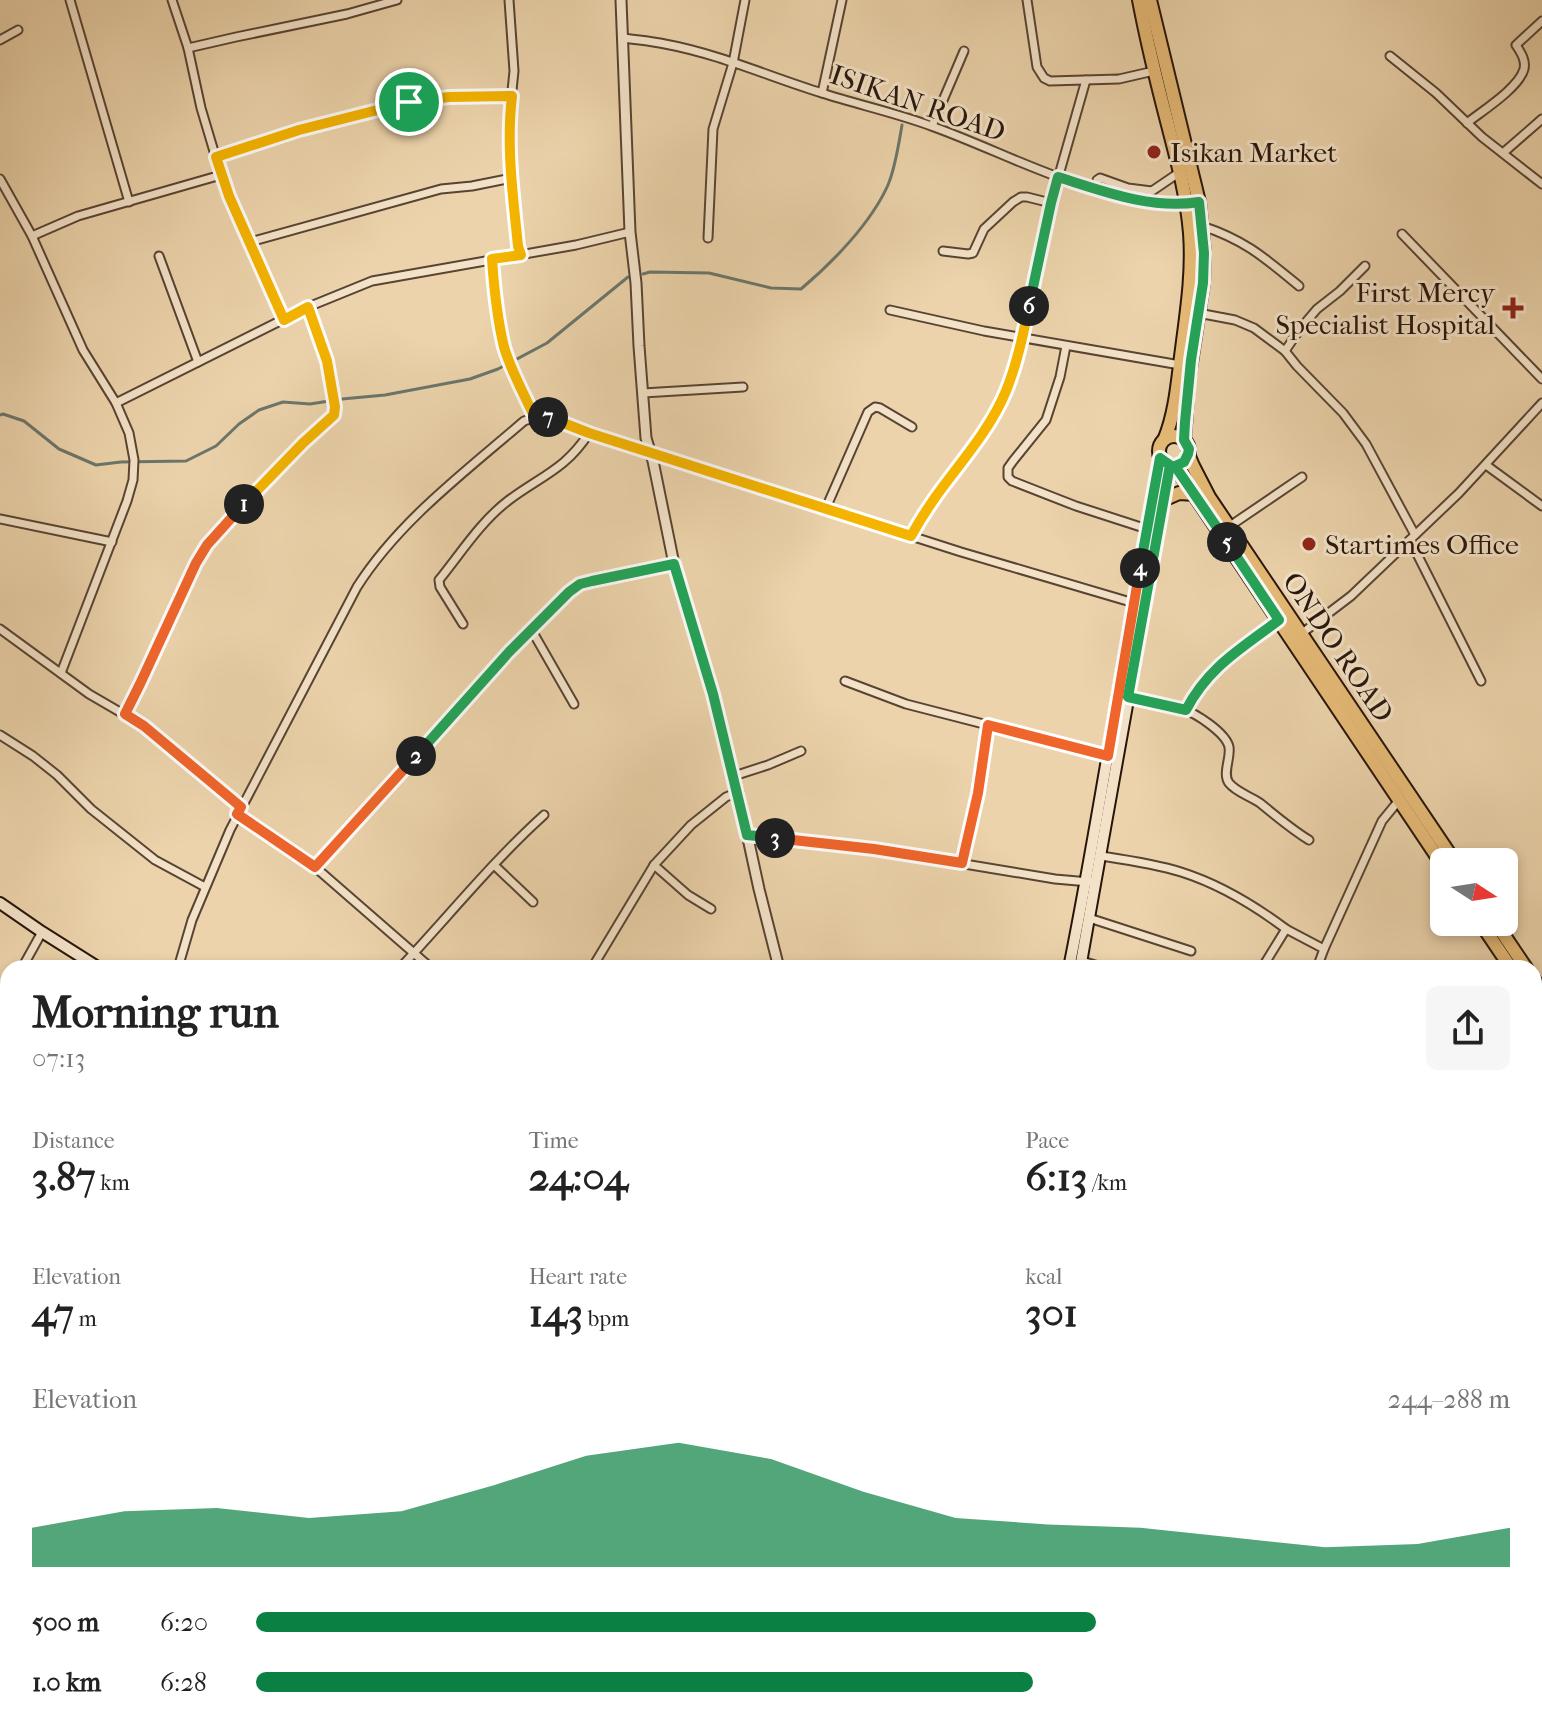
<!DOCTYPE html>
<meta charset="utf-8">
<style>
:root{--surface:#fff;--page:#f6f6f6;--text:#222;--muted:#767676;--accent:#0b8043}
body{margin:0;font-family:"IM FELL French Canon",serif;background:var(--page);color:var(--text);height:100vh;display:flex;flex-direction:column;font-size:30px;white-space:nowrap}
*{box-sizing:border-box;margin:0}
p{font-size:26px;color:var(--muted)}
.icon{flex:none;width:44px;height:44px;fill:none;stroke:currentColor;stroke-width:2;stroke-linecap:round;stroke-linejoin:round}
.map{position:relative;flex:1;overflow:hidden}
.sheet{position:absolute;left:0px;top:960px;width:1542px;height:770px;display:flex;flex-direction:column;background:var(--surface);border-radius:24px 24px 0 0;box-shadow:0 4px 12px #0003}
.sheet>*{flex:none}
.needle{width:52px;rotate:102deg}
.controls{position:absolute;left:1430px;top:848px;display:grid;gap:16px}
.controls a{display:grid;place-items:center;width:88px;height:88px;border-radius:12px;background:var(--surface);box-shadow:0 4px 12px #0003;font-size:40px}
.pin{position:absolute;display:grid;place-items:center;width:68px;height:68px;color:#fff;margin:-34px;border:4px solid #fff;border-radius:50%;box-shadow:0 2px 8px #0007}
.km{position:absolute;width:40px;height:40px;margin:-20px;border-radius:50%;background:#222;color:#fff;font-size:22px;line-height:40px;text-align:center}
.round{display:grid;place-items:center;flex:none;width:84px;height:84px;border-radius:12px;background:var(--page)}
.head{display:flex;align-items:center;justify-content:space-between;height:136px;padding:0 32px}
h1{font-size:44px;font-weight:700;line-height:60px}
.stats{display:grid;grid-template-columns:repeat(3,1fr);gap:12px;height:136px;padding:8px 32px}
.stats div{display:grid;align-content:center}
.stats b{font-size:40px;font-weight:700}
.stats small{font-size:22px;font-weight:400}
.stats p{font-size:22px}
.chart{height:224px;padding:16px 32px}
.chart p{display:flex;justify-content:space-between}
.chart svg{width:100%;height:144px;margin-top:8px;fill:var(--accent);opacity:.7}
ul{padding:0 32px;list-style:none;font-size:26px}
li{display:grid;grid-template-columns:128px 96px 1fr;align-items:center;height:60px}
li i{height:20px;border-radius:10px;background:var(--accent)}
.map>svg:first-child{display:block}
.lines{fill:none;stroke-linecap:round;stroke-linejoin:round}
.stream{stroke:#6b766b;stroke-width:3}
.minor-casing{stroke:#584433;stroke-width:11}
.tertiary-casing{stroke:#584433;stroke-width:13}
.secondary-casing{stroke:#27150b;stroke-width:14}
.primary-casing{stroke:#27150b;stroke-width:16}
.minor{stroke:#f3e2c8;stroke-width:7}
.tertiary{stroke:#f3e2c8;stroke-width:9}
.secondary{stroke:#f3e2c8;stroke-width:10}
.primary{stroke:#e6ba76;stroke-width:12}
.split-1-casing{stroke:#fff;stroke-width:16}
.split-2-casing{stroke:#fff;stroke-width:16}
.split-3-casing{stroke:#fff;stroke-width:16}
.split-4-casing{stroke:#fff;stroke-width:16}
.split-5-casing{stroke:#fff;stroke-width:16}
.split-6-casing{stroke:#fff;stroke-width:16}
.split-7-casing{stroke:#fff;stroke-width:16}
.split-8-casing{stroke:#fff;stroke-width:16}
.split-1{stroke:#f5b400;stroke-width:10}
.split-2{stroke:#f0652b;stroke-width:10}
.split-3{stroke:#22a559;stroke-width:10}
.split-4{stroke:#f0652b;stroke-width:10}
.split-5{stroke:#22a559;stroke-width:10}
.split-6{stroke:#22a559;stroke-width:10}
.split-7{stroke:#f5b400;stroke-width:10}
.split-8{stroke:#f5b400;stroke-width:10}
.poi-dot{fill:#8f2418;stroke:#f3e2c8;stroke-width:3}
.labels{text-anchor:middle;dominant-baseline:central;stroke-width:6;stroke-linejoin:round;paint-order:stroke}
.street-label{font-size:28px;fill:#27150b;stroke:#f3e2c8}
.poi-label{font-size:28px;fill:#27150b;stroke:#f3e2c8;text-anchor:start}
</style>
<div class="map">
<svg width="1542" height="1729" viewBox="0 0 1542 1729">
<rect width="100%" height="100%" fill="#ecd3ab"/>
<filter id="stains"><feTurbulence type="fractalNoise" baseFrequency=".0025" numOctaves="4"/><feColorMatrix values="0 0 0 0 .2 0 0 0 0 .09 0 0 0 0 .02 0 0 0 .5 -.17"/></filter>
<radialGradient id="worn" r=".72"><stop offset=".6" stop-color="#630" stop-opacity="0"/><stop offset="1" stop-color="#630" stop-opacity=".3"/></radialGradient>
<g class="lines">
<!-- stream -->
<g class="stream">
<path d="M643,274L650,272L709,273L771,288L801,289C833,262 871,223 888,185C895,169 899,143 902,125"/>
<path d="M0,415L3,414L24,421L59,449L96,465L121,462L186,461L216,446L239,424L259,410L283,402L310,404L342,399L385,395L470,379L498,369L547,343L628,277"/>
</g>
<defs>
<g id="minor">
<path d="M70,0L129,202"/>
<path d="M172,0L188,48L201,108L221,175L284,320"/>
<path d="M509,0L514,71L509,120V152L518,246L521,255"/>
<path d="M1027,0L1037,67L1044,78L1050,81L1119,79L1154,71"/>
<path d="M623,38C637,40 651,41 665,44C719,54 770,77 822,93C859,105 897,113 934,127C1014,156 1101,207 1189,203"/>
<path d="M0,40L18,30"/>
<path d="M188,48L236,37L347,14L397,0"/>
<path d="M1390,56L1436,93L1482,137L1542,184"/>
<path d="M822,93L842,0"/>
<path d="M1467,123C1482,111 1519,88 1524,69C1526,60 1521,53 1516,45L1542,21"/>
<path d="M932,126L964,51"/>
<path d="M1503,153L1542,119"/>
<path d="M216,157L299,130L409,102L449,97L512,96"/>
<path d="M0,179L32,236L83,350L116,403L129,433L134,460L133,480L127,501L61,673"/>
<path d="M1096,189L1097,180L1100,178L1128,188L1152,191L1180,172"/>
<path d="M1202,226C1245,240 1265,258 1299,286"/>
<path d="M1402,234L1542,379"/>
<path d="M32,236L78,216L221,175"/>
<path d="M708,238L713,129L733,63L745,0"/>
<path d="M250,242L441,189L472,186L512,178"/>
<path d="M943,251L968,254L973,253L984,229L1013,202L1021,197H1027L1051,203"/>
<path d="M159,256L198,362"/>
<path d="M492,259L495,294L505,347L534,416"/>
<path d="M890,310L984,331L1180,365"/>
<path d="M1198,313L1235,320L1254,328L1285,351L1297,366L1343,413L1366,444L1415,535"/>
<path d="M1066,346L1060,377L1046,420L1013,461L1008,468V477L1012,481L1076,506L1147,529"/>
<path d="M1285,351L1300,329L1317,309L1340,291L1365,266"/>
<path d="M643,393L743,387"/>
<path d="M116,403L308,307L372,281L576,245L630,232"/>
<path d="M1486,465L1542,506"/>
<path d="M826,508L868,412L875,407L880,408L912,427"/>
<path d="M0,519L112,542"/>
<path d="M1230,526L1302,477"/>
<path d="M911,536L928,508L967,456L1006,392L1023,338L1051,203L1086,80"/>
<path d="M1410,540L1481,681"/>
<path d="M463,624L440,587L439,580C461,553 481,521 509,500C541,476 566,469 589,433"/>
<path d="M0,629L89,694L144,726L241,807"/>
<path d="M531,629L574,704"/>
<path d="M1301,634L1351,596L1459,493L1542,403"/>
<path d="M845,681L906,704L1108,756"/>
<path d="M1128,697C1146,701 1165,704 1182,709C1196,713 1226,733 1229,747C1231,758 1222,774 1229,783C1236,792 1250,796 1260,803C1276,816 1291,829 1309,840"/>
<path d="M1186,710C1208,667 1242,649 1279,620"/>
<path d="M125,714L164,635L196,563L207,545L303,443L334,415L335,407L327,361L308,307"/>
<path d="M0,735L33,756L57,775L91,809L155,860L205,887"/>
<path d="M734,776L768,765L801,751"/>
<path d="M237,814L315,867L431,968"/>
<path d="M747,835L874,849L1055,879L1089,882"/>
<path d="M1101,856C1127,860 1155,864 1181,872C1219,884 1254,905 1286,929L1262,968"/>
<path d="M962,863L978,793L988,725"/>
<path d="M494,865L533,902"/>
<path d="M654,865L688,895L711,909"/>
<path d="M315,867L509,652L569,592L580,584L592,581L674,564"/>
<path d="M1089,918L1191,951"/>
<path d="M1286,929L1324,949L1317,968"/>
<path d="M1324,949L1382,821L1400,799"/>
<path d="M1082,961L1105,968"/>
<path d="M22,968L42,932"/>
<path d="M178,968L192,920L230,830L357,587C399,521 465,472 524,421C547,411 567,424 589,433L961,552L1134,603"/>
<path d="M400,968C448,917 492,862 544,815"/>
<path d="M592,968L654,865L691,825L726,797L738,792"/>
<path d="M0,1011L8,997"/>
<path d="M0,1169L8,1174"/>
<path d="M0,1220L8,1225"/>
<path d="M0,1266L8,1252"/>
<path d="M1534,1304L1542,1308"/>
<path d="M1534,1428L1542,1438"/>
<path d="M1534,1446L1542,1447"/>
<path d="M1534,1556L1542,1545"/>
<path d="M0,1662L8,1648"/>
<path d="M0,1701L8,1712"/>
<path d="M1534,1717L1542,1719"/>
<path d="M16,1722L21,1729"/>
<path d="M183,1722L191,1729"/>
<path d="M296,1722L303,1729"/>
<path d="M26,1729L33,1722"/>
<path d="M170,1729L175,1722"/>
<path d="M315,1729L320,1722"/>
<path d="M695,1729L697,1722"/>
</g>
<g id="tertiary">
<path d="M621,0L630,232L636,283L639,346L646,438L653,461L674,564L713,694L738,792L759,889L779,968"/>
<path d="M0,1410L8,1414"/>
<path d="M827,1722L850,1729"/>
<path d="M1355,1722L1370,1729"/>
</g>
<g id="secondary">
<path d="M0,903L42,932L99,968"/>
<path d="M1069,968C1103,799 1127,627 1160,458"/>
<path d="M1080,968L1170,465"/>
<path d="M864,1729L866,1722"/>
<path d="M876,1729L878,1722"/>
</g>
<g id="primary">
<path d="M1139,0C1147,42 1157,83 1168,125C1177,160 1187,196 1190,233C1193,272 1187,310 1182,349C1178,378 1176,411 1165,438"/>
<path d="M1150,0L1199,202L1204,253L1203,283L1188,382L1184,440"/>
<circle cx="1174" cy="451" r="15"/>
<path d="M1188,454L1193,466L1209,497L1455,862"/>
<path d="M1175,466L1444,867"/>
<path d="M1163,500L1179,493L1195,494"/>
<path d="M1480,922L1511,968"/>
<path d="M1495,922L1526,968"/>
<path d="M1534,980L1542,992"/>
<path d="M1534,1003L1542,1014"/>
<path d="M1534,1388L1542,1366"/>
<path d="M1534,1417L1542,1401"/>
<path d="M1385,1722L1386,1729"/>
<path d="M1341,1729L1346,1722"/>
<path d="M1359,1729L1363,1722"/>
</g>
</defs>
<!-- minor casing -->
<use href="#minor" class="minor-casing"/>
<!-- tertiary casing -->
<use href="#tertiary" class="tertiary-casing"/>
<!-- secondary casing -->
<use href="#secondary" class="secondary-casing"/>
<!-- primary casing -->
<use href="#primary" class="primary-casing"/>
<!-- minor -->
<use href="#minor" class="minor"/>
<!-- tertiary -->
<use href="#tertiary" class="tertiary"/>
<!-- secondary -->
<use href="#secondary" class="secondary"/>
<!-- primary -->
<use href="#primary" class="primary"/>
</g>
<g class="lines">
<defs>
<path id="split-1" d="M244,504L303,443L334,415L335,407L327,361L308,307L284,320L229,196L216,157L299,130L409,102"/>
<path id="split-2" d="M244,504L207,545L196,563L140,684L125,714L144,726L241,807L237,814L315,867L416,756"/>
<path id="split-3" d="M416,756L509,652L569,592L580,584L592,581L674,564L713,694L747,835L775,838"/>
<path id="split-4" d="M775,838L874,849L962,863L978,793L988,725L1108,756L1140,568"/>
<path id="split-5" d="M1140,568L1160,458L1170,465L1128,697L1186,710C1208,667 1242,648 1279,620L1227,542"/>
<path id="split-6" d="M1029,306L1051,203L1058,177C1102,191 1152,210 1199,202L1204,253L1203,283L1191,360L1185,422L1184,440L1189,449L1188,454L1184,462L1175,466L1227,542"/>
<path id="split-7" d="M548,417L589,433L911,536C921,518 932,501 945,484C967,455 992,425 1006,391C1017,364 1023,335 1029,306"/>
<path id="split-8" d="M409,102L449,97L512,96C506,146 513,196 518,246L521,255L492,259C494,288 497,318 504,347C511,371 524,394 534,416L548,417"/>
</defs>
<!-- split-1 casing -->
<use href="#split-1" class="split-1-casing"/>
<!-- split-2 casing -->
<use href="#split-2" class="split-2-casing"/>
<!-- split-3 casing -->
<use href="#split-3" class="split-3-casing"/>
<!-- split-4 casing -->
<use href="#split-4" class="split-4-casing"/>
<!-- split-5 casing -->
<use href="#split-5" class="split-5-casing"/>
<!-- split-6 casing -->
<use href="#split-6" class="split-6-casing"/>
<!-- split-7 casing -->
<use href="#split-7" class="split-7-casing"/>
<!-- split-8 casing -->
<use href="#split-8" class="split-8-casing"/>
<!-- split-1 -->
<use href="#split-1" class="split-1"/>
<!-- split-2 -->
<use href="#split-2" class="split-2"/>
<!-- split-3 -->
<use href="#split-3" class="split-3"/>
<!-- split-4 -->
<use href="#split-4" class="split-4"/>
<!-- split-5 -->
<use href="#split-5" class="split-5"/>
<!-- split-6 -->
<use href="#split-6" class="split-6"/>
<!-- split-7 -->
<use href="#split-7" class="split-7"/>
<!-- split-8 -->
<use href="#split-8" class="split-8"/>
</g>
<!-- markers -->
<g class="poi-dot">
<circle cx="1154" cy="152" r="8"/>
<path d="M1509 296h8v8h8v8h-8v8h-8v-8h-8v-8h8z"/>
<circle cx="1309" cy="544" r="8"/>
</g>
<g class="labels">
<!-- street labels -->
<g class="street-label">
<text transform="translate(918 103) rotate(19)">ISIKAN ROAD</text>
<text transform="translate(1338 647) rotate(56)">ONDO ROAD</text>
</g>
<!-- poi labels -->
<g class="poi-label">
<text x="1170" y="152">Isikan Market</text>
<text x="1495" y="292" text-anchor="end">First Mercy<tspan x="1495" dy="32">Specialist Hospital</tspan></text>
<text x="1325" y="544">Startimes Office</text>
</g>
</g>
<rect width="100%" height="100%" filter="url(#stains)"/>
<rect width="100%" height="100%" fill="url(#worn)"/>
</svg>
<div class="controls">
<a><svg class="needle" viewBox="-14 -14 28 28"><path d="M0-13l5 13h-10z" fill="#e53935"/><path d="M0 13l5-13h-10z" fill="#767676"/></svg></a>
</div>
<div class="pin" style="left:409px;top:102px;background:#1e9e55"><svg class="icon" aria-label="arrive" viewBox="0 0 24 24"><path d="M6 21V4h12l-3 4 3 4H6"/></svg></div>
<b class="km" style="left:244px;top:504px">1</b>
<b class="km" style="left:416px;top:756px">2</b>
<b class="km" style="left:775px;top:838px">3</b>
<b class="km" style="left:1140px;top:568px">4</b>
<b class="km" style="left:1227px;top:542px">5</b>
<b class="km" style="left:1029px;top:306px">6</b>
<b class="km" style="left:548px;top:417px">7</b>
<section class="sheet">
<div class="head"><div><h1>Morning run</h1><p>07:13</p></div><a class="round"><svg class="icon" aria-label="share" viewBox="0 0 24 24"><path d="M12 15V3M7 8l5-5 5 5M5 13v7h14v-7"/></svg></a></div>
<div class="stats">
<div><p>Distance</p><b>3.87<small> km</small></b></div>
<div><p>Time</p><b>24:04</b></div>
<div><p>Pace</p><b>6:13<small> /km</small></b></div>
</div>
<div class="stats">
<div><p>Elevation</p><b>47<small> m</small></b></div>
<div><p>Heart rate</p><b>143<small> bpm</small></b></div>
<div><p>kcal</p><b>301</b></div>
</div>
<div class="chart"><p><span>Elevation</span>244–288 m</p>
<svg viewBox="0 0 160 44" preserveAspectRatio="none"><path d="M0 44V32L10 27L20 26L30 29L40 27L50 19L60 10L70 6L80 11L90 21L100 29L110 31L120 32L130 35L140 38L150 37L160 32V44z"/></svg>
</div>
<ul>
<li><b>500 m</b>6:20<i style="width:67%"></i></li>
<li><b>1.0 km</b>6:28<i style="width:62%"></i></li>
</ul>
</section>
</div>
